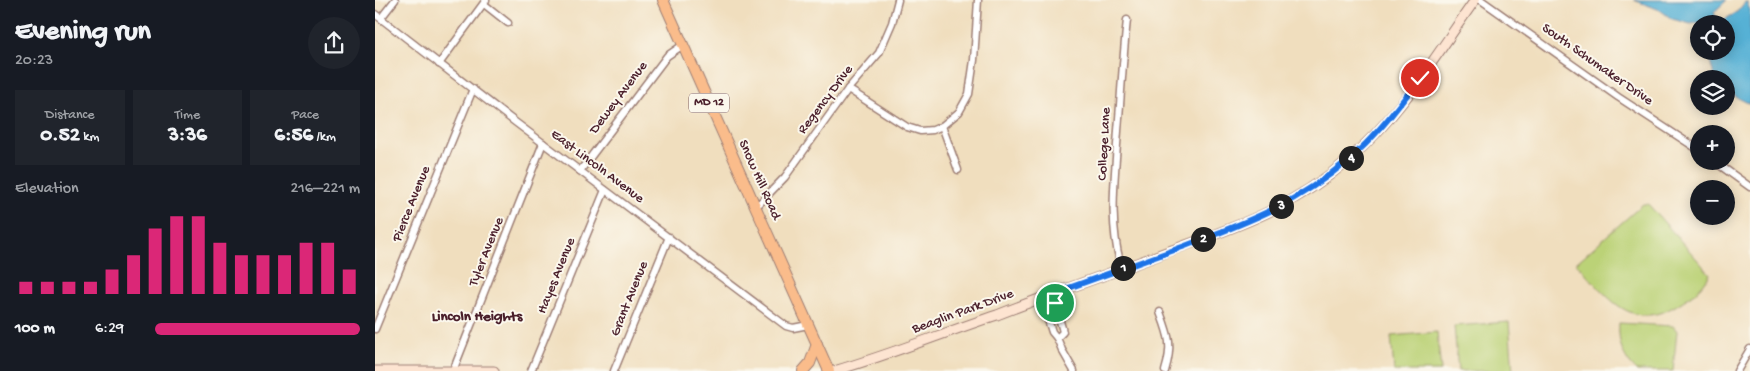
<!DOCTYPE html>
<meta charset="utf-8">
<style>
:root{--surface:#171b24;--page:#20242c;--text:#f1f3f6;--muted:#9ea1a6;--accent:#db2777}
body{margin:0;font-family:"Gochi Hand",sans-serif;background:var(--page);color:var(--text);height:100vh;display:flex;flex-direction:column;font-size:19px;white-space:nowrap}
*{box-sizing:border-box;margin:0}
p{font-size:16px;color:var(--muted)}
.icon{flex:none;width:28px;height:28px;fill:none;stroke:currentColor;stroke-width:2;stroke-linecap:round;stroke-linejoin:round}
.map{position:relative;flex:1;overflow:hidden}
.drawer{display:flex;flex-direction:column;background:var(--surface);width:375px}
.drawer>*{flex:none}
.tools{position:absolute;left:1315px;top:15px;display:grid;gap:10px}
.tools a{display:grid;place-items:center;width:45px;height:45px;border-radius:50%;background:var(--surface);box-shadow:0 2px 12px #0003;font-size:25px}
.pin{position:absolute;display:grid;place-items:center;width:42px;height:42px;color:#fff;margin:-21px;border:2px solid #fff;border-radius:50%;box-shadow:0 1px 5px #0007}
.km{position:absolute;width:25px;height:25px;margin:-12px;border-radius:50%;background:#222;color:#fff;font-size:14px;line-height:25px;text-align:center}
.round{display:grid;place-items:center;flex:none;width:52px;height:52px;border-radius:26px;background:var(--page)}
.summary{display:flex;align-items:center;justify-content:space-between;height:85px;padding:0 15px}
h1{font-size:28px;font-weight:700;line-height:38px}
.metrics{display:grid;grid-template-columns:repeat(3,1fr);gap:8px;height:85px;padding:5px 15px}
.metrics div{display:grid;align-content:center;border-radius:0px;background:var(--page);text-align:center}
.metrics b{font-size:21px;font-weight:700}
.metrics small{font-size:14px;font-weight:400}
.metrics p{font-size:14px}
.chart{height:140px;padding:10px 15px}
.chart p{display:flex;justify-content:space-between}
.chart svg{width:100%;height:90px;margin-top:5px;stroke:var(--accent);stroke-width:6}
ul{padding:0 15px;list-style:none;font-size:16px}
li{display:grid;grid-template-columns:80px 60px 1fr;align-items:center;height:38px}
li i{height:12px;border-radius:6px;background:var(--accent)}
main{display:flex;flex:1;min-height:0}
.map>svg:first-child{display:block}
.green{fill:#bbd277;stroke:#827851}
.water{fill:#57b1d5;stroke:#506880}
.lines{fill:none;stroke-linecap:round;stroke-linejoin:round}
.street-casing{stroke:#9d7e74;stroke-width:9}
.secondary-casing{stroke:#9d7e74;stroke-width:11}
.primary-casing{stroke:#9d7e74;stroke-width:12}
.street{stroke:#fff;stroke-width:6}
.secondary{stroke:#fde4d1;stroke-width:9}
.primary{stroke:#fabc8b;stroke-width:10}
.route-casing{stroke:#fff;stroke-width:10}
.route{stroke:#1a73e8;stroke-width:6}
.labels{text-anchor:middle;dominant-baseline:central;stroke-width:4;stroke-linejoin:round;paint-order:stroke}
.shield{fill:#fbf7ec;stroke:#7f6065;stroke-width:1}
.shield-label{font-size:12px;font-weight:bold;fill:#4a1f2b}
.street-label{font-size:14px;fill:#4a1f2b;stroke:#fbf7ec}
.neighbourhood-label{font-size:15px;font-weight:bold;fill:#4a1f2b;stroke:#fbf7ec}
</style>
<main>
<section class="drawer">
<div class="summary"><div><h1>Evening run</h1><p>20:23</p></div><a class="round"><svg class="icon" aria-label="share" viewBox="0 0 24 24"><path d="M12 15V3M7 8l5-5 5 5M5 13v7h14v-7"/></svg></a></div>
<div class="metrics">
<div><p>Distance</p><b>0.52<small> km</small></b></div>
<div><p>Time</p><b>3:36</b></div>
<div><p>Pace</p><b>6:56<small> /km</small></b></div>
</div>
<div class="chart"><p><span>Elevation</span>216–221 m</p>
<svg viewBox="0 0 160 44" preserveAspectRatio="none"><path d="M5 44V38M15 44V38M25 44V38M35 44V38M45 44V32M55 44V25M65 44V12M75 44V6M85 44V6M95 44V19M105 44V25M115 44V25M125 44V25M135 44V19M145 44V19M155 44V32"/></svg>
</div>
<ul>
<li><b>100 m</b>6:29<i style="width:100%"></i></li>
</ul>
</section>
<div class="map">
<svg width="1375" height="371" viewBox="0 0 1375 371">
<rect width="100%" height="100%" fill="#fbf7ec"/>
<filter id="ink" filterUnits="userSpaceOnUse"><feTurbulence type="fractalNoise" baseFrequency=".02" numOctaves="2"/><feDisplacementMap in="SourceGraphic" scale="10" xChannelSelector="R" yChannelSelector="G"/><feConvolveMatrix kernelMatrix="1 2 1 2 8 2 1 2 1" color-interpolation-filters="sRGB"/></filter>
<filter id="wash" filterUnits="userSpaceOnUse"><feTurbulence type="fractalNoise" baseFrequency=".0096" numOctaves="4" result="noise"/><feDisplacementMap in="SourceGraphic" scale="20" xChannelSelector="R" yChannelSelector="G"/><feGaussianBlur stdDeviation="1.12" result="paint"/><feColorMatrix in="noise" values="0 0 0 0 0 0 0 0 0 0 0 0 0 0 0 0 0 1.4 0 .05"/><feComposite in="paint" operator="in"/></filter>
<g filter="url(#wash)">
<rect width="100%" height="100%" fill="#f0debe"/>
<!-- green -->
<g class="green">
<path d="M1268,204H1273L1335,274C1327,289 1316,296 1302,305C1254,334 1232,295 1201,263Z"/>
<path d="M1134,322L1138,371H1083L1079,326Z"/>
<path d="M1244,323L1298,326L1302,331L1298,371H1262C1247,357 1243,342 1244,323Z"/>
<path d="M1062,332L1066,371H1019L1016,336Z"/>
</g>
<!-- water -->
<path class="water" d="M1259,0H1352L1339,12L1343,23L1361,13L1371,1L1375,10V104L1361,97L1351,89V79H1340L1335,61L1317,48L1324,41V51H1351V24H1338L1334,18L1327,22L1316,24L1297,19L1285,10Z"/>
</g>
<g filter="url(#ink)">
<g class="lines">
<defs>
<g id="street">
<path d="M1106,0L1243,97L1324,150"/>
<path d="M109,4L133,23"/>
<path d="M0,14L140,122L411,326L418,328L433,325"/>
<path d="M6,18L20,0"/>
<path d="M64,64L111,0"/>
<path d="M473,89L532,127L545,131L558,130L567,126L584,112L594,94L599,60L603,0"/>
<path d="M567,126L583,170"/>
<path d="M1339,161L1375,187"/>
<path d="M205,171L292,56L308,45"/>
<path d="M382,206L410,177L473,89L504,53L517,23L523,0"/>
<path d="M747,269C733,224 740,177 743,131C746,94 748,57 752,20"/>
<path d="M677,294L687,328L688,332L682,338"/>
<path d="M666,298L677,332L682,338L687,350L699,371"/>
<path d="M785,312C794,336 798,345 790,371"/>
<path d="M0,329L98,89"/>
<path d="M78,371L168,143"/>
<path d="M156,371L230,190"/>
<path d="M239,371L294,237"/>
<path d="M1362,371L1375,349"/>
</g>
<g id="secondary">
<path d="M0,371H119"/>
<path d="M459,371C514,355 568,333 622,315C678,293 734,274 789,253C858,228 917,209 973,160C1025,116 1061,55 1100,0"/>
</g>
<g id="primary">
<path d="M288,0L454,371"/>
<path d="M428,371L435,363L442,344"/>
</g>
</defs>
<!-- street casing -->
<use href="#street" class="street-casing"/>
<!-- secondary casing -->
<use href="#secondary" class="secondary-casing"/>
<!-- primary casing -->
<use href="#primary" class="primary-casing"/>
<!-- street -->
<use href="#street" class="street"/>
<!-- secondary -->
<use href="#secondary" class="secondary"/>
<!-- primary -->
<use href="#primary" class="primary"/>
</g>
</g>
<g class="lines" filter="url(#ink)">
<defs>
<path id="route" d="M680,303L677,294C719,279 760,264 802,249C867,224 918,207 973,160C1001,137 1023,107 1045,78"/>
</defs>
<!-- route casing -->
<use href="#route" class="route-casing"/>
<!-- route -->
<use href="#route" class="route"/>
</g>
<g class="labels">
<!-- shield labels -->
<rect class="shield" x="314" y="93.5" width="40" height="19" rx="4"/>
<g class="shield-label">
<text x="334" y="103">MD 12</text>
</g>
<!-- street labels -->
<g class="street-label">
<text transform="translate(1222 65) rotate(35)">South Schumaker Drive</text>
<text transform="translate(244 98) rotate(-53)">Dewey Avenue</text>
<text transform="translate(451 100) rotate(-53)">Regency Drive</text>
<text transform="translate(730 144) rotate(-87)">College Lane</text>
<text transform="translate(222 167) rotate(37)">East Lincoln Avenue</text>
<text transform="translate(384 180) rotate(66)">Snow Hill Road</text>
<text transform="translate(37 204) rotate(-68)">Pierce Avenue</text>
<text transform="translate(112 252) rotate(-68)">Tyler Avenue</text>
<text transform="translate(182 276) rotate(-68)">Hayes Avenue</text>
<text transform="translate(255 299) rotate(-68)">Grant Avenue</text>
<text transform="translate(588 312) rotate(-20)">Beaglin Park Drive</text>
</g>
<!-- neighbourhood labels -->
<g class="neighbourhood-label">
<text x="102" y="317">Lincoln Heights</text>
</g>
</g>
</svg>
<div class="tools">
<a><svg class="icon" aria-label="locate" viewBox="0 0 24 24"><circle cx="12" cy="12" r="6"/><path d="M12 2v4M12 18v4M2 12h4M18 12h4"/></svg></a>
<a><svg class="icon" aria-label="layers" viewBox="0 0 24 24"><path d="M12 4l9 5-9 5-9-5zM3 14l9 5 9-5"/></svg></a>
<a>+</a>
<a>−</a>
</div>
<div class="pin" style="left:680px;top:303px;background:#1e9e55"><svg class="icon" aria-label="arrive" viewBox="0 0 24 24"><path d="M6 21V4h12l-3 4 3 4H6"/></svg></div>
<div class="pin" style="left:1045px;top:78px;background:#d93025"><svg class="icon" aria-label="check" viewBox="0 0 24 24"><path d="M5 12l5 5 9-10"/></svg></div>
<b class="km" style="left:748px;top:268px">1</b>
<b class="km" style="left:828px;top:239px">2</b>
<b class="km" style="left:906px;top:206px">3</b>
<b class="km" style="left:976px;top:158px">4</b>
</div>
</main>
